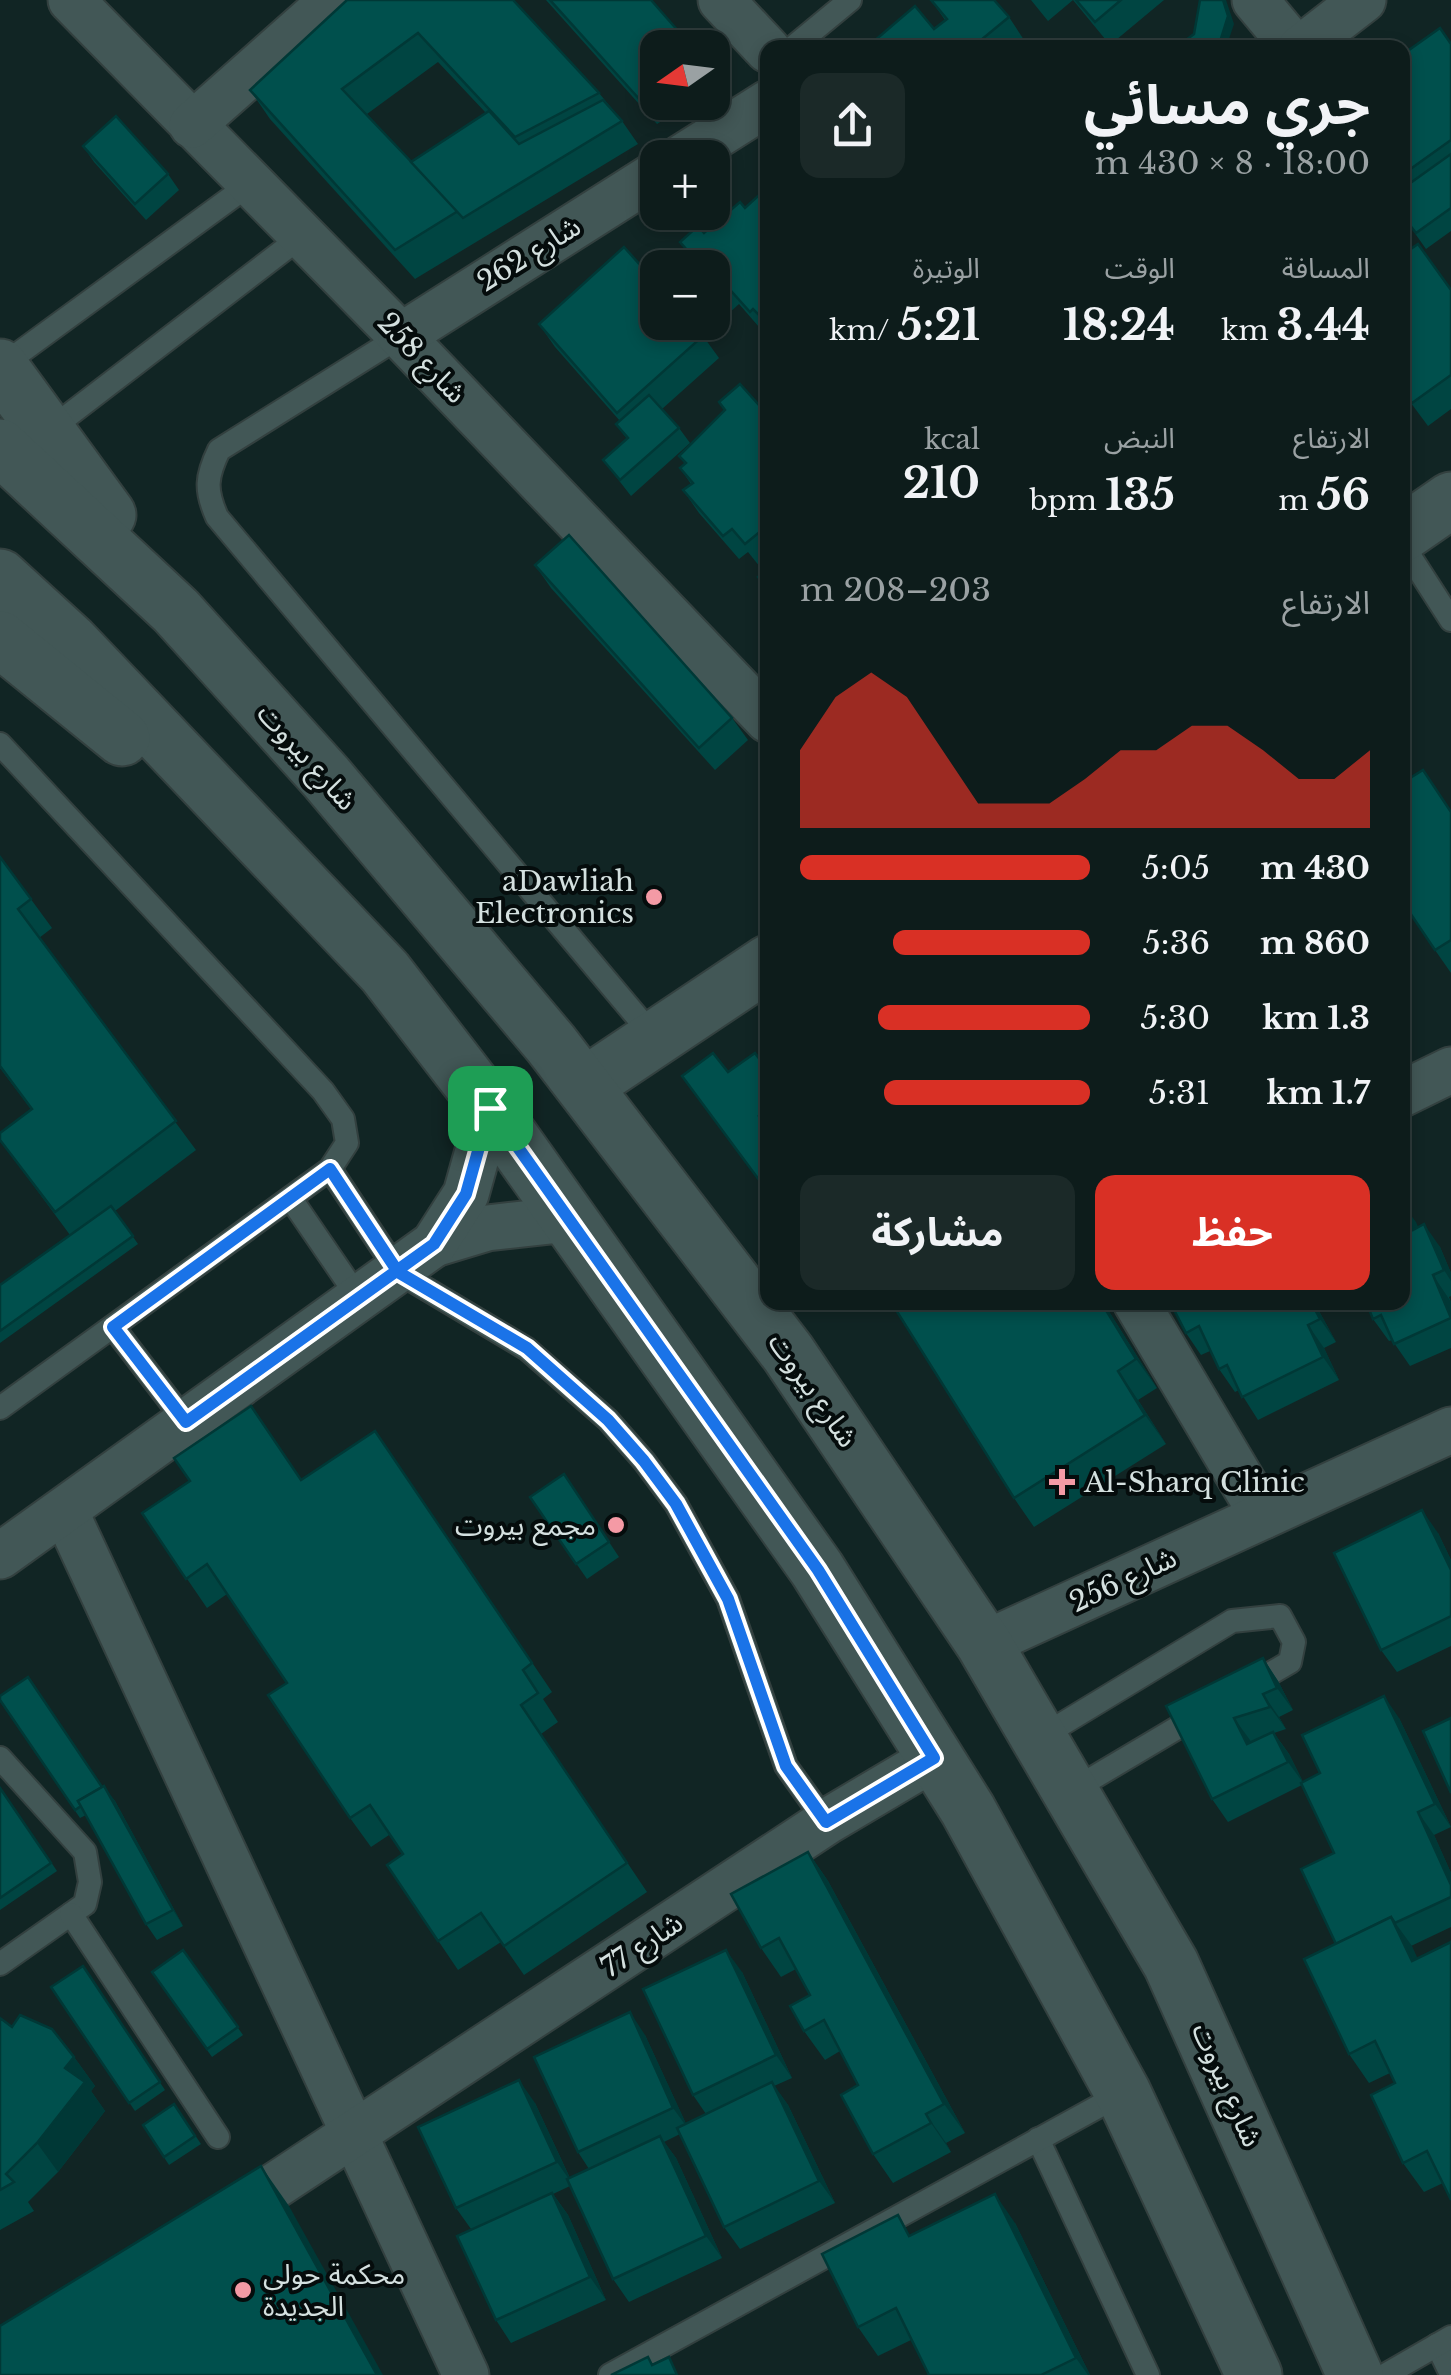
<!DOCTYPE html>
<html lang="ar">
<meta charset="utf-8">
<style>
:root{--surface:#0d1c1b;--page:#1b2928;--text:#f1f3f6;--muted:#9aa1a3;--line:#2d3a3a;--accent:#d93025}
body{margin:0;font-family:"Libre Baskerville","Noto Sans Arabic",serif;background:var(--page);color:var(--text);direction:rtl;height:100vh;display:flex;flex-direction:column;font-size:38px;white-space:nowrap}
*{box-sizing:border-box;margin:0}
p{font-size:32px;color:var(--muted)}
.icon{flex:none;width:55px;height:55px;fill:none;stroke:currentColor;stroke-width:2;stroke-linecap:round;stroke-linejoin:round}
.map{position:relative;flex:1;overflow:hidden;direction:ltr}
.drawer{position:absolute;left:760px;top:40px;width:650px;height:1270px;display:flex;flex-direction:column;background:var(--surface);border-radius:20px;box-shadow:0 5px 15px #0003,0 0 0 2px var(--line);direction:rtl}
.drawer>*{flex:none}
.needle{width:65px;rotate:256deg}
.buttons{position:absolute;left:640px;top:30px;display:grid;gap:20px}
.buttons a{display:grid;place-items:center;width:90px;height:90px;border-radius:20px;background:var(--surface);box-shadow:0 5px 15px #0003,0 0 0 2px var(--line);font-size:50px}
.pin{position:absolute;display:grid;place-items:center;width:85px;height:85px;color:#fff;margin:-42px;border-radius:20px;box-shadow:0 5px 15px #0006}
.round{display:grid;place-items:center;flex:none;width:105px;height:105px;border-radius:20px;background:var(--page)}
.head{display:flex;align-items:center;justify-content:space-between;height:170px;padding:0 40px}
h1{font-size:55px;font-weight:700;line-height:75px}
.stats{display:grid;grid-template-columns:repeat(3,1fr);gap:15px;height:170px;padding:10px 40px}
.stats div{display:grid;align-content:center}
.stats b{font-size:42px;font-weight:700}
.stats small{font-size:28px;font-weight:400}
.stats p{font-size:28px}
.chart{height:280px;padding:20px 40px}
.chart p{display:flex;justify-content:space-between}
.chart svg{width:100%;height:180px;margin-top:10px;fill:var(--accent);opacity:.7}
.action{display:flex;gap:20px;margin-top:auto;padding:20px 40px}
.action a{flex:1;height:115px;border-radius:20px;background:var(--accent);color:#fff;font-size:40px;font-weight:700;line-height:115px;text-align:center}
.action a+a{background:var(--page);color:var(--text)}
ul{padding:0 40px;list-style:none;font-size:32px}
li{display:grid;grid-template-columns:160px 120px 1fr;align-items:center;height:75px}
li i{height:25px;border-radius:12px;background:var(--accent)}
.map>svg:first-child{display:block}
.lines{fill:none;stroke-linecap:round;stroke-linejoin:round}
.service-casing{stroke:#33403f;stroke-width:26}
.minor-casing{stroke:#33403f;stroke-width:49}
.tertiary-casing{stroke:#33403f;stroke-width:59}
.secondary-casing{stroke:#33403f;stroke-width:59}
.service{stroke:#425756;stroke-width:22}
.minor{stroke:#425756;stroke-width:45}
.tertiary{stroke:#425756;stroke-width:55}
.secondary{stroke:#425756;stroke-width:55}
.wall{fill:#004542;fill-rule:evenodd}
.shaded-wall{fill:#003836}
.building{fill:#00504d;stroke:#003836;stroke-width:2.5}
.route-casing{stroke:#fff;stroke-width:20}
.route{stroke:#1a73e8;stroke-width:12}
.poi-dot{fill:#f49aa5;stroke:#050c0c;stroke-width:4}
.labels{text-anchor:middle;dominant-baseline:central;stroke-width:8;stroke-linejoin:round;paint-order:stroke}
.street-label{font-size:28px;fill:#d4e0df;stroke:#050c0c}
.poi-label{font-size:28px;fill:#d4e0df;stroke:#050c0c;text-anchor:end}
</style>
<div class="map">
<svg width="1451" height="2375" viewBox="0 0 1451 2375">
<rect width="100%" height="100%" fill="#112524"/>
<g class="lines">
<defs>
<g id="service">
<path d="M792,48L850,0"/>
<path d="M401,336L219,450C206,477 205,490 217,517L654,1037"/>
<path d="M0,367L250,184"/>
<path d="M48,431L302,236"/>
<path d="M1402,544L1451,620"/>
<path d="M0,744L323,1091L343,1119L347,1143L330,1169L0,1408"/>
<path d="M330,1169L398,1272L527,1349L608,1420L644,1461L676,1504L728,1599L786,1766L826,1822"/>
<path d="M291,1199L360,1300"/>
<path d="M113,1327L186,1422"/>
<path d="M1039,1738L1232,1621L1280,1616L1294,1642L1290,1662L1249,1686"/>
<path d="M0,1758L85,1852L90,1882L85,1904L0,1964"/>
<path d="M1071,1791L1204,1712"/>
<path d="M71,1914L218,2137"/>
<path d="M1038,2139L1148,2375"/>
<path d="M1437,2345L1451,2374"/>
<path d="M610,2375L1123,2093"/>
<path d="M1385,2375L1451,2337"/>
</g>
<g id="minor">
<path d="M71,0L401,336L768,720"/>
<path d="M721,0L768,50"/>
<path d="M1255,0L1295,48"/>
<path d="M1301,48L1363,0"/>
<path d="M192,125L333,0"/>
<path d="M681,158L768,103"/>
<path d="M401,336L658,173"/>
<path d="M1402,1094L1451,1070"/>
<path d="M434,1244L487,1228L569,1219"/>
<path d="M1136,1302L1263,1516"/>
<path d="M65,1511L466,2375"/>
<path d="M0,1556L434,1244L466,1194L490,1108"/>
<path d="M984,1644L1451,1430"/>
<path d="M223,2220L826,1822L934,1758"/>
</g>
<g id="tertiary">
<path d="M1402,534L1451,500"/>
<path d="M584,1086L768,963"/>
</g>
<g id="secondary">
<path d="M0,367L108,515"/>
<path d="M0,447L176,611L326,777L551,1044L788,1353L984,1644L1171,1964L1355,2375"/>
<path d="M0,577L71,642L385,972L490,1108L817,1569L968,1810L1123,2093L1254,2375"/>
<path d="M0,639L122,738"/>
</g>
</defs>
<!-- service casing -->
<use href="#service" class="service-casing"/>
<!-- minor casing -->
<use href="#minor" class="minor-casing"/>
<!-- tertiary casing -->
<use href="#tertiary" class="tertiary-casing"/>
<!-- secondary casing -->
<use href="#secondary" class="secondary-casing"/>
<!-- service -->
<use href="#service" class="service"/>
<!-- minor -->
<use href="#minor" class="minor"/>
<!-- tertiary -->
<use href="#tertiary" class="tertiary"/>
<!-- secondary -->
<use href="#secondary" class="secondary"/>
</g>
<!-- wall -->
<g class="wall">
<path d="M347,0L599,93L622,121L638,144L415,279L270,119L250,90ZM438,62L486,113L411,162L367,114Z"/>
<path d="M546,0H651L658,48V102H692L657,124Z"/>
<path d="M931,0L1009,17L1024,40L1016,48H877L934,29L945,20Z"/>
<path d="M1031,0H1164L1110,45L1073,0L1048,21Z"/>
<path d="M1451,44V231L1426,249L1402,215L1408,185L1402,177V55Z"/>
<path d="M712,72L721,84L712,90Z"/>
<path d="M83,146L168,174L179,190L146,220L94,162Z"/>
<path d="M768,187V334L766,335L739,304L728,314L712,296V268H698L680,242L704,233L745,208Z"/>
<path d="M1451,290V409L1428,426L1402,391Z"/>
<path d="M539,324L703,336L719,358L662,409L679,428L690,443L631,496L603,460L627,439L616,424L620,421L555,347Z"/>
<path d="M719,402L768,415V561L760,567L748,552L739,559L699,513L683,490L691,484L680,468L685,464L679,456L725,411Z"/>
<path d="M535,565L732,718L748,740L715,770L551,588Z"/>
<path d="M1402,717L1411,730L1402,736Z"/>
<path d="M1451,811V973L1435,950Z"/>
<path d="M0,857L52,928L39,938L196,1150L115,1211L138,1244L0,1343V1285L70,1235L0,1140L31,1109L0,1068Z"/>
<path d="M768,1071V1122L765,1124L728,1072Z"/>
<path d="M1402,1204L1418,1227L1440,1247L1451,1273V1296L1449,1297L1451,1302V1348L1410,1366L1392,1340L1389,1341L1373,1319L1402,1302Z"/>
<path d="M891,1302H1103L1157,1388L1138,1400L1166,1444L1034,1527L1014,1498Z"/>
<path d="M1170,1302H1314L1336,1342L1324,1348L1339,1380L1258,1420L1239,1390L1235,1392L1219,1369L1210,1351L1201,1355L1186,1333Z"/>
<path d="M1343,1302H1364L1348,1310Z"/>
<path d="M395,1460L552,1692L543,1699L558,1722L541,1734L647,1892L524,1975L501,1942L458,1970L387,1865L403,1854L389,1835L371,1847L350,1818L287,1683L227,1594L207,1608L142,1513Z"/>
<path d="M564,1474L619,1557L587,1579L530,1497Z"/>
<path d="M1438,1533L1451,1560V1646L1397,1672L1381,1650Z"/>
<path d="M1263,1658L1278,1681L1293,1710L1279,1717L1286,1729L1274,1733L1289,1754L1303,1782L1320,1773L1399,1718L1451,1827L1434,1835L1451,1873V1927L1411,1946L1443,2183L1424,2192L1403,2163L1395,2083L1390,2073L1369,2083L1349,2054L1336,1944L1334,1853L1302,1785L1228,1822L1212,1799L1166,1706Z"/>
<path d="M0,1700L102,1787L115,1801L183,1926L157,1940L146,1924L86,1815L80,1818Z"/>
<path d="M0,1787L57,1871L0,1910Z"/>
<path d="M808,1852L828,1881L965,2133L946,2143L951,2152L893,2183L873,2154L858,2085L840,2051L825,2060L804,2031L810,1995L796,1969L781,1977L761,1948Z"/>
<path d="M183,1950L243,2035L212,2057L152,1972Z"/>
<path d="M83,1966L165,2090L135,2111L51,1987Z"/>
<path d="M742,1972L792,2078L774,2086L788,2105L835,2203L740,2249L724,2227L680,2134L664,2142L676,2158L722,2258L629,2302L613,2279L570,2186L553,2194L568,2215L606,2300L511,2343L496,2320L471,2229L456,2208L535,2103L570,2178L589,2169L578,2152L645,2035L686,2124L706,2114L693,2095Z"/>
<path d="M0,2018L12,2027L74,2057L95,2086L91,2091L105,2111L58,2172L28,2202L34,2211L0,2230Z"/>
<path d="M174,2104L201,2144L169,2165L143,2125Z"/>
<path d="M1015,2223L1090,2375H929L911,2340L878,2356L858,2327L912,2235Z"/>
</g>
<!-- shaded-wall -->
<g class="shaded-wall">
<path d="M1223,0H1226L1234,24L1226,48H1218Z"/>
<path d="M1402,1204L1416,1222L1429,1252L1413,1230Z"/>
<path d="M1424,1224L1440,1247L1451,1273V1281L1444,1270Z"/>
<path d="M1433,1275L1451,1302V1316Z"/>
<path d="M1101,1302H1103L1157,1388L1136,1359Z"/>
<path d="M1311,1302H1314L1336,1342L1320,1319Z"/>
<path d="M1308,1325L1324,1348L1339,1380L1323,1357Z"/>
<path d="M1118,1371L1138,1400L1166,1444L1145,1415Z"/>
<path d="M1422,1510L1438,1533L1451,1560V1570Z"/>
<path d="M1263,1658L1278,1681L1293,1710L1277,1688Z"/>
<path d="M1263,1694L1279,1717L1286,1729L1270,1707Z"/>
<path d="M1384,1696L1399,1718L1451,1827L1435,1804Z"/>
<path d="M1234,1718L1250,1740L1263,1767L1247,1744Z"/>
<path d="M1273,1732L1289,1754L1304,1784L1288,1762Z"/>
<path d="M104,1786L115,1801L183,1926L173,1910Z"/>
<path d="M1418,1812L1434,1835L1451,1873V1885Z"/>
<path d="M808,1852L828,1881L965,2133L944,2104Z"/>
<path d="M1391,1917L1412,1946L1432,1990L1412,1961Z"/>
<path d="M726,1950L742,1972L792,2078L776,2055Z"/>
<path d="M630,2012L645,2035L689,2130L673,2108Z"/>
<path d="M74,2057L95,2086L91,2091L105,2111L58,2172L37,2143L65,2068Z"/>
<path d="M519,2080L535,2103L573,2185L557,2162Z"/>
<path d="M772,2082L788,2105L835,2203L819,2181Z"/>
<path d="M926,2114L946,2143L951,2152L931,2123Z"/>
<path d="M660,2136L676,2158L722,2258L706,2236Z"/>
<path d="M261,2166L289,2206L383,2375H377Z"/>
<path d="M552,2193L568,2215L606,2300L590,2277Z"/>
<path d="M995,2194L1015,2223L1090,2375H1088L1076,2358Z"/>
</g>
<!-- building -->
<g class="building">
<path d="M347,0H513L599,93L515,137L418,33L342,89L458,211L395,250L250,90Z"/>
<path d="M550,0H651L693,48H658V91L641,101Z"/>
<path d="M931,0H994L1009,17L981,40L987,48H877L873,42L915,6L934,29L947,19Z"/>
<path d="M1076,0H1121L1095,22Z"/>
<path d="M1200,0H1223L1228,16L1218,48H1175L1194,34Z"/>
<path d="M1440,28L1451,44V140L1402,175V55Z"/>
<path d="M603,100L622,121L463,218L411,162L489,111L519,144Z"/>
<path d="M116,116L168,174L135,204L83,146Z"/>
<path d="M1451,154V208L1416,233L1402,215V189Z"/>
<path d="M768,187V323H767L753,309L750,312L723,282L712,291V268H703L680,242L698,226L704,233L740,202L745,208Z"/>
<path d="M1418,244L1451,290V375L1412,403L1402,390V255Z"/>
<path d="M624,247L658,285V322H691L703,336L617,413L539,324Z"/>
<path d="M740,384L768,415V525L745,544L732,529L723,536L683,490L693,483L680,468L686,463L679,456L725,410L719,402Z"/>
<path d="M649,395L679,428L620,480L603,460L628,438L616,424Z"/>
<path d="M569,535L732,718L699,748L535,565Z"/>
<path d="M768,569V590L758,577Z"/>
<path d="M1423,770L1451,812V940L1435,950L1402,901V783Z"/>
<path d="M0,857L31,899L18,909L176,1121L55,1212L0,1140V1133L32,1109L0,1066Z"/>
<path d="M713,1053L728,1072L755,1053L768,1071V1110L759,1116L768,1127V1192L682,1076Z"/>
<path d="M111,1206L133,1236L0,1331V1285Z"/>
<path d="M1402,1206L1413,1230L1424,1224L1444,1270L1433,1275L1451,1318L1394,1344L1381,1315L1373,1319L1366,1302H1402Z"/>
<path d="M891,1302H1101L1136,1359L1118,1371L1145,1415L1014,1498Z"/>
<path d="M1170,1302H1311L1320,1319L1308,1325L1323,1357L1242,1397L1227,1365L1219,1369L1199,1326L1186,1333Z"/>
<path d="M251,1406L301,1480L375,1431L532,1663L523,1670L538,1693L521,1705L627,1863L504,1946L481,1913L438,1941L387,1865L403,1854L370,1805L350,1818L268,1695L287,1683L207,1564L186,1579L142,1513L190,1481L174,1458Z"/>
<path d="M564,1474L609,1542L576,1564L530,1497Z"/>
<path d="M1422,1510L1451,1570V1616L1381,1650L1334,1553Z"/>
<path d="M1263,1658L1277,1688L1263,1694L1270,1707L1234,1718L1247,1744L1273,1732L1288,1762L1212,1799L1166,1706Z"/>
<path d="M28,1677L102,1787L78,1801L81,1806L75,1810L0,1700V1696Z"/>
<path d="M1384,1696L1435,1804L1418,1812L1451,1885V1897L1395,1923L1391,1917L1336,1944L1301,1869L1334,1853L1301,1783L1320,1773L1302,1735Z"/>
<path d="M1451,1718V1793L1423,1731Z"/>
<path d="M104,1786L173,1910L146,1924L78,1801Z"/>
<path d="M0,1788L51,1863L0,1898Z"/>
<path d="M808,1852L944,2104L926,2114L931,2123L873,2154L841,2095L858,2085L824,2020L804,2031L790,2006L810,1995L779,1938L761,1948L731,1894Z"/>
<path d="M1391,1917L1412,1961L1451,1942V2200L1427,2151L1403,2163L1371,2095L1395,2083L1375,2041L1349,2054L1304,1959Z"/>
<path d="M183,1950L238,2027L207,2049L152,1972Z"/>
<path d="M726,1950L776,2055L693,2095L643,1989Z"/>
<path d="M83,1966L160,2082L129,2103L51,1987Z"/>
<path d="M630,2012L673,2108L578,2152L534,2057Z"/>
<path d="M20,2015L52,2029L74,2057L65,2068L85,2082L37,2143L6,2174L14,2182L0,2190V2018L12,2027Z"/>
<path d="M519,2080L557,2162L456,2208L418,2127Z"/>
<path d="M772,2082L819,2181L724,2227L677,2128Z"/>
<path d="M174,2104L195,2136L164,2157L143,2125Z"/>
<path d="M660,2136L706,2236L613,2279L567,2179Z"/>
<path d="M261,2166L377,2375H0V2326Z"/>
<path d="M552,2193L590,2277L496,2320L457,2236Z"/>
<path d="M995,2194L1076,2358L1041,2375H929L896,2308L858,2327L822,2254L898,2215L909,2236Z"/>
<path d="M648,2357L652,2365L669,2357L677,2375H611Z"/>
</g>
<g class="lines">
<defs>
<path id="route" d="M490,1108L466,1194L434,1244L186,1422L113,1327L330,1169L398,1272L527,1348L608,1420L644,1461L676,1504L728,1599L786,1766L826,1822L934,1758L818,1570L490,1108"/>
</defs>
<!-- route casing -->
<use href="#route" class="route-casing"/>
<!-- route -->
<use href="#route" class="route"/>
</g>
<!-- markers -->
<g class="poi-dot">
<circle cx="654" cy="897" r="10"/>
<path d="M1057 1467h10v10h10v10h-10v10h-10v-10h-10v-10h10z"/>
<circle cx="616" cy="1525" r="10"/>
<circle cx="243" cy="2290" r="10"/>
</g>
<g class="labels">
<!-- street labels -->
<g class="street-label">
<text transform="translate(529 254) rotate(-32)">شارع 262</text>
<text transform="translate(422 358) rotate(46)">شارع 258</text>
<text transform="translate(307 757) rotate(48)">شارع بيروت</text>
<text transform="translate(813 1390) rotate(55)">شارع بيروت</text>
<text transform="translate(1123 1580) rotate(-25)">شارع 256</text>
<text transform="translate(642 1945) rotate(-34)">شارع 77</text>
<text transform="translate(1227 2085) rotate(66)">شارع بيروت</text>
</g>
<!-- poi labels -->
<g class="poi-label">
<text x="634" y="881">aDawliah<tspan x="634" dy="32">Electronics</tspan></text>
<text x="1084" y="1482" text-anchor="start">Al-Sharq Clinic</text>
<text x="596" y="1525">مجمع بيروت</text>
<text x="263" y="2274" text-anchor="start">محكمة حولى<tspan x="263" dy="32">الجديدة</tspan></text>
</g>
</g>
</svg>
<div class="buttons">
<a><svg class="needle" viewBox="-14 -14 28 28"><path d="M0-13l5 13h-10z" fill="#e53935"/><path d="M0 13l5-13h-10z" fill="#9aa1a3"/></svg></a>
<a>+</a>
<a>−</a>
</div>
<div class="pin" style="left:490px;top:1108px;background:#1e9e55"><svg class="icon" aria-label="arrive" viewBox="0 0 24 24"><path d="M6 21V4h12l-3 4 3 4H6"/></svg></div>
<section class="drawer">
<div class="head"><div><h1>جري مسائي</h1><p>18:00 · 8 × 430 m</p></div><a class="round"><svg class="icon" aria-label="share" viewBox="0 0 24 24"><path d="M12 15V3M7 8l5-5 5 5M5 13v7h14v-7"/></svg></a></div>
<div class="stats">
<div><p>المسافة</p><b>3.44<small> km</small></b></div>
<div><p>الوقت</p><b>18:24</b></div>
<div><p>الوتيرة</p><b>5:21<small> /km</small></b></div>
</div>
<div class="stats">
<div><p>الارتفاع</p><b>56<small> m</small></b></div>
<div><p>النبض</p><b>135<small> bpm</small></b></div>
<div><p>kcal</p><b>210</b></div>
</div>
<div class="chart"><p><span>الارتفاع</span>203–208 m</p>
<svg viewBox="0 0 160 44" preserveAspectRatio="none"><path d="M0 44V25L10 12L20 6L30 12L40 25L50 38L60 38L70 38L80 32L90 25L100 25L110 19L120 19L130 25L140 32L150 32L160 25V44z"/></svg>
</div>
<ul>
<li><b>430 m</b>5:05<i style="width:100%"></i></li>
<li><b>860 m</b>5:36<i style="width:68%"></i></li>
<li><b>1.3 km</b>5:30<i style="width:73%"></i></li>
<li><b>1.7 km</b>5:31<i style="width:71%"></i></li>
</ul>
<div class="action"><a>حفظ</a><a>مشاركة</a></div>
</section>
</div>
